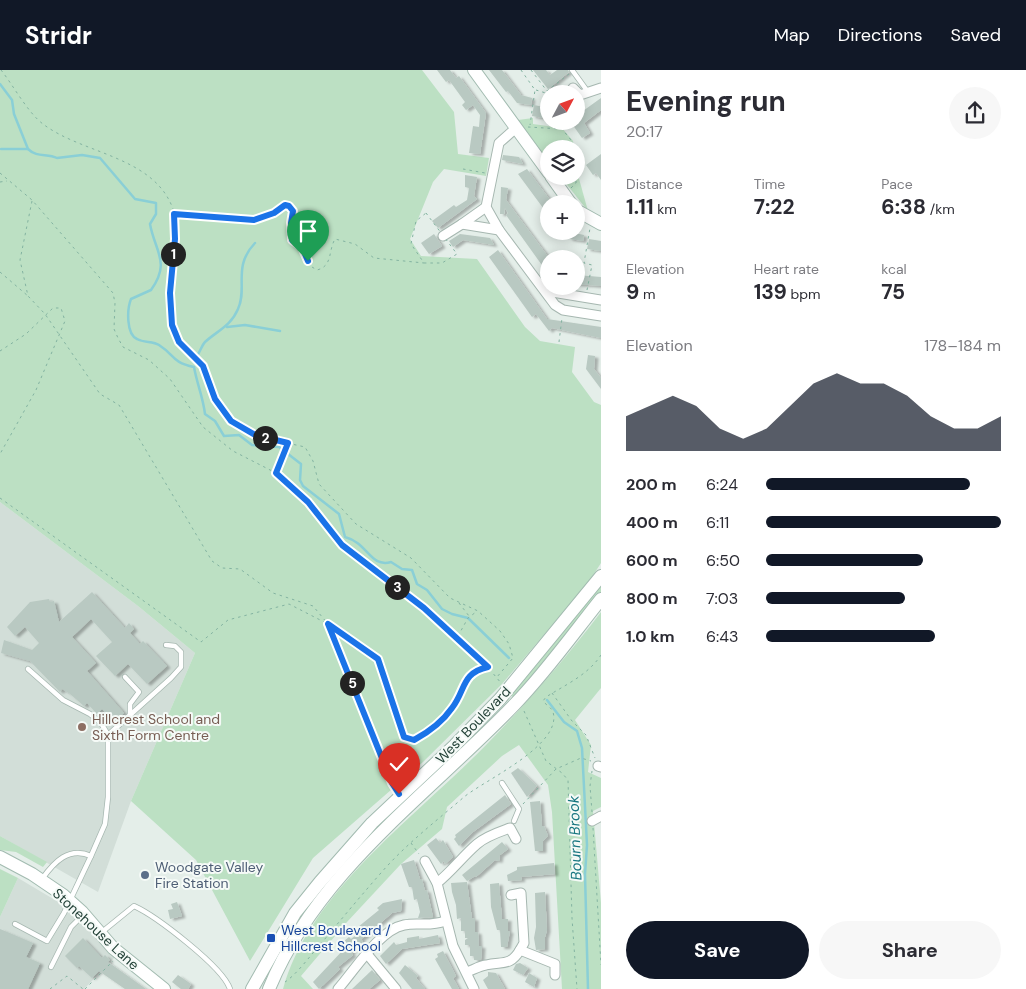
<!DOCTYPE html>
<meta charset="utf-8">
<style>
:root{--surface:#fff;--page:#f7f7f7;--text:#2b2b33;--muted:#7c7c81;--accent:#111827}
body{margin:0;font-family:"DM Sans",sans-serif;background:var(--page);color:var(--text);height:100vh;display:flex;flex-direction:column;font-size:19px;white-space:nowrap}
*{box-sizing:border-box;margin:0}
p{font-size:16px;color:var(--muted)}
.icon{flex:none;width:28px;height:28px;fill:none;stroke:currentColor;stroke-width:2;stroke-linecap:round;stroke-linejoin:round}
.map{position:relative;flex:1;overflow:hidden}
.drawer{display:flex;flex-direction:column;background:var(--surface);width:425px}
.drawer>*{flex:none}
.needle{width:32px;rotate:49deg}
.fabs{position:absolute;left:540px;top:15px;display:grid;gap:10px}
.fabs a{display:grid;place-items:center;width:45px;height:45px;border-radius:50%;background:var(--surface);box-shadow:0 2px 12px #0003;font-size:25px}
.pin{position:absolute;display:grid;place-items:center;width:42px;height:42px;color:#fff;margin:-51px -21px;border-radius:50% 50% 50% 0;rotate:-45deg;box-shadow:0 0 5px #0007}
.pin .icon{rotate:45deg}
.km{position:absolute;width:25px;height:25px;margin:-12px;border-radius:50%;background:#222;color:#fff;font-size:14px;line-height:25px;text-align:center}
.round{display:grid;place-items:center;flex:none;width:52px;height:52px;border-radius:26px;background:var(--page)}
.overview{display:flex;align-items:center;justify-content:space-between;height:85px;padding:0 25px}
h1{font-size:28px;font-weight:700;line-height:38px}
.figures{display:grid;grid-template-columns:repeat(3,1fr);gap:8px;height:85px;padding:5px 25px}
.figures div{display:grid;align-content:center}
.figures b{font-size:21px;font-weight:700}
.figures small{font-size:14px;font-weight:400}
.figures p{font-size:14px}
.chart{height:140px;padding:10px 25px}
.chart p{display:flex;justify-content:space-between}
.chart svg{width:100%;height:90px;margin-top:5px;fill:var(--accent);opacity:.7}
.primary-button{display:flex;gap:10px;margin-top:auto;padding:10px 25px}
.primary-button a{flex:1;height:58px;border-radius:30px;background:var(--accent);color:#fff;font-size:20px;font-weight:700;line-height:58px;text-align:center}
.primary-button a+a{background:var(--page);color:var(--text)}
ul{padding:0 25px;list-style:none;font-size:16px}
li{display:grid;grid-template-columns:80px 60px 1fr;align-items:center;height:38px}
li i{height:12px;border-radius:6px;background:var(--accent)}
header{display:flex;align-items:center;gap:30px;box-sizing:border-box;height:70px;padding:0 25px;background:var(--accent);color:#fff}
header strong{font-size:24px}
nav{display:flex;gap:28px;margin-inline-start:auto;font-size:18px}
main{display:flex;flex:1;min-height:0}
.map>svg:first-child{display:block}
.built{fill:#d2ded8}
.green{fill:#bce0c3}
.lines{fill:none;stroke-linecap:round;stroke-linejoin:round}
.stream{stroke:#8acfd6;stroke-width:2.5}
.building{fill:#b9c9c2;filter:url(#shadow)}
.lane-casing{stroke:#a6b7b0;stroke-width:6}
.street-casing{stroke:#a6b7b0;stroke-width:11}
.secondary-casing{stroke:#a2bbb0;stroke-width:14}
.path{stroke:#83b3a1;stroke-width:1;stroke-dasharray:2.5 4;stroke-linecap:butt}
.lane{stroke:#fff;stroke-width:4.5}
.street{stroke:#fff;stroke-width:9}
.secondary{stroke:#fff;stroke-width:12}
.route-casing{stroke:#fff;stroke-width:10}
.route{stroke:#1a73e8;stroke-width:6}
.education-dot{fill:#8d6e63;stroke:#f5faf7;stroke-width:2}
.service-dot{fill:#5c6f8a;stroke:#f5faf7;stroke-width:2}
.transit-dot{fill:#1a4fb4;stroke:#f5faf7;stroke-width:2}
.labels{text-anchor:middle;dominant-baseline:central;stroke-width:4;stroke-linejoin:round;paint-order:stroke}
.education-label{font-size:14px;fill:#785e54;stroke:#f5faf7;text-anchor:start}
.street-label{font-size:14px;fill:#224137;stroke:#f5faf7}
.service-label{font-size:14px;fill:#4e5e75;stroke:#f5faf7;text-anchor:start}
.transit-label{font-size:14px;fill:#164399;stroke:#f5faf7;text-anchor:start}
.water-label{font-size:15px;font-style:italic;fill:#197781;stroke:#f5faf7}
</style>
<header>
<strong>Stridr</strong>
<nav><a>Map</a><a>Directions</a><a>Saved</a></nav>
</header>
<main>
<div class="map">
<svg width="601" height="919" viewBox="0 0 601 919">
<defs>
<filter id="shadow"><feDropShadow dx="3.5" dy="2" stdDeviation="1" flood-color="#0004"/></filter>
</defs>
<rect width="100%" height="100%" fill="#e4eee9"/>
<!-- built -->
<g class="built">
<path d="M0,432L138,536L195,583L131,731L98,822L0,766Z"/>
<path d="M18,808L60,833L115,887L84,919H0V847Z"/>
</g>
<!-- green -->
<g class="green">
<path d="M0,0H422L454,42L458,84L489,88L486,106L444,99L433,112L410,169L421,186L477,189L525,257L540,271L575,277L572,302L594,332L601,335V493L588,513L502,614L423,692L313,788L250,891L196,790L131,731L195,583L138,536L0,432Z"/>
<path d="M533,48V54L562,58L573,71L574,79H549V92L518,50Z"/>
<path d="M576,98L588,141L560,106H576Z"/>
<path d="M601,514V522L584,545L513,627L509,624Z"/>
<path d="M601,542V618L575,650L591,675L588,702L601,708V737L593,741L601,833V919H562L552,742L548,715L519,675L502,686L447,737L442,759L401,794L347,852L301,906L313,919H283C310,821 418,745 487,674C527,633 566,588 601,542Z"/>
<path d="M0,766L47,792L43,797L16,782L0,780Z"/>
<path d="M0,799L18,808L0,847Z"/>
</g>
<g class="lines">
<!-- stream -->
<g class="stream">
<path d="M0,14L12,30L14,44L28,79C37,88 47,83 57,88L82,85L100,88L135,129L156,133V144L150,154C155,182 171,192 151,220L131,229C127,239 126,264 137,269C144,273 153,271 159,275C176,286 171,292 194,297C197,314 203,327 205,344L215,351L224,366L239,365L252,375L279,377L301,394L300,410L303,416L339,444L345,467C368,473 370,498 391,492L402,499L412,500L417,514L427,520L442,539L452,544L468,548L509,588"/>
<path d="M1,79H28"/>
<path d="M227,257L245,255L280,261"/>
<path d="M197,286C200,282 202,275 205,272C217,261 231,256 238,239C248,218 232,197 255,173"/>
<path d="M547,630L564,652L577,661L582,678L587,775L585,804L588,919"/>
</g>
</g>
<!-- building -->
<g class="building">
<path d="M437,0H450L456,8L459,6L486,43L480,84L469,83L473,56L479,57L480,45L473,35L466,40L462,35L465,32L449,10L446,12Z"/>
<path d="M489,0H502L521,25L532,28L531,35L517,33L508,21L506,22Z"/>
<path d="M533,0H546L550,5L557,0H568L569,2L548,19Z"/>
<path d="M601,28V40L584,53L590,63L582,68L570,51H576V46Z"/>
<path d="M534,35L549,38V49L532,46Z"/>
<path d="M601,84V110L596,103L593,105L586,95Z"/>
<path d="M503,85L519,87L523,94L502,90Z"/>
<path d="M527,99L553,134H549V146L518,104Z"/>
<path d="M465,105L477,107L474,126L477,129L438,158L432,151L454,135L456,137L467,130L469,118L465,117Z"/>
<path d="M501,117L508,118L506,130L549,188V196L544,198L506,145L508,143L505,138L504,144H500Z"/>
<path d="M564,161L584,165L583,171L570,169Z"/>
<path d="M434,164L442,176L429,184L421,173Z"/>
<path d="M460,164L490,168L494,175L463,170L453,177L449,171Z"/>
<path d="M589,169L601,171V181L587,179Z"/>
<path d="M498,180L547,249L601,257V268L552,258L549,261L536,244L532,247L489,187Z"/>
<path d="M576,205L601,207V216L576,214Z"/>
<path d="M588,285L595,286L594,299L601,308V319L586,299Z"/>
<path d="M92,522L125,558L129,553L134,559L130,563L140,574L143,571L167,596L147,614L128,594L115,606L96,586L112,572L91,549L72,567L96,593L87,601L124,643L115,652L102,639L97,644L87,633L84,636L69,623L62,619L60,622L30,591L1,583L4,570L32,580L39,573L25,557L15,566L7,557L30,532L49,529L50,532L54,531L59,552Z"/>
<path d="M518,698L537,716L527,727L511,703Z"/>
<path d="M505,725L511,734L473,762L459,776L454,769L456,767L455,765Z"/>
<path d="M540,731L542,756H544L548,766L543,771V781H535L530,732Z"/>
<path d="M436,768L440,773L443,770L453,787L445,794L444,791L441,794L427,775Z"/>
<path d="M502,772L508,779L500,785L499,791L495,790L476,807L475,806L467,811L462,805Z"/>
<path d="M414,790L420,809H422L425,821L427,820L433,847L418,848L420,842L417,829L414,830L412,817H409L401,794Z"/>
<path d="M554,793L555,804L521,807L522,810L508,811L507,805L517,800V797Z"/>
<path d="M467,812L472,849L475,848V862H478L479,876H482L481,890H474V886H470V875H465V870L468,868H465V861H461V848L457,849L456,835L452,822L451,813Z"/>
<path d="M499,813L502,849H508V861H510L507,877H501L500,860H497L491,837L490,814Z"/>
<path d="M545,822L547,860L545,867V879L536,880L534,868L536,857L535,823Z"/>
<path d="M402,829L401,841L392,843L364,867L361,869L363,872L351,882L353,885L338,897L340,899L319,919L313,912L344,879L342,878L347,874L344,871L349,867L351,869L361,861L358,857L379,840L377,838L383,833Z"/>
<path d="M177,832L182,846L170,849L168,840L173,839L171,834Z"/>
<path d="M0,859L33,873L26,887L40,893L28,919H0Z"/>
<path d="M438,865L440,873L402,879L386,894L380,886L394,872L396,875L407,872V868L419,866V869Z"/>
<path d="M83,868L102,888L105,885L110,890L108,892L146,919H125L99,901L92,908L79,896L77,898L65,886Z"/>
<path d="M443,881L456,906L453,908L459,919H452L435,889L438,887L437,884Z"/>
<path d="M520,893L528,898L523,905L513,900L516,894Z"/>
<path d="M405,895L418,906L416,908L425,919H412L399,903Z"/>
<path d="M372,900L380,910L369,919H352Z"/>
<path d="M488,902L496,903L505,919H488L483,910L488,906Z"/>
<path d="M529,903L537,908L534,917L525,912Z"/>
<path d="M178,905L191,914L188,919H181L172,912Z"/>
</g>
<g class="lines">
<defs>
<g id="lane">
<path d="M572,0L588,22"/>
<path d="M28,599L63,630L90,644L101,653L108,665V727L105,754L91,786C69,776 54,792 42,809"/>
<path d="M125,607L139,622L130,634V645"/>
<path d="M108,665L171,608L181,597V582L175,576L166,575"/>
<path d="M502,713L519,739L514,751"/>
<path d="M15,854L47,871L64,843L91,786"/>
<path d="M102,862L134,836C156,846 223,897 230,919"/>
<path d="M51,897L71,857L83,845"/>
</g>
<g id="street">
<path d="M573,18L580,25L601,18"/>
<path d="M516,58L499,73L486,137L499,160L555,235L563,240L601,246"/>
<path d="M486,137L462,154L499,160"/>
<path d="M443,166L462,154"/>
<path d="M546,221L601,230"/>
<path d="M598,696L601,697"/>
<path d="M592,751L601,746"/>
<path d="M425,791L437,813L453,876L474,919"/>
<path d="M437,813C452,801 463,786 477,774C486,766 499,762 510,758L516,769"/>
<path d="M511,825L521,823L524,873L520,880"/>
<path d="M367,884L396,919"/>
<path d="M467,902C473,900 479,896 486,895C502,891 510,897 520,880L555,894V905"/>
<path d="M338,919C355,900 379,860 404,855C418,852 429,857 445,851"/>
</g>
<g id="secondary">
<path d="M474,0L549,103"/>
<path d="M551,106L571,134"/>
<path d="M576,140L601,154"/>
<path d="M0,787L32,804L63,825L82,842L113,878L164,919"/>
<path d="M252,919L295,843L320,812L372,753L455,675L500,629L601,506"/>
<path d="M269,919C317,801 430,723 515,634C546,602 573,564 601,529"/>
</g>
</defs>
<!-- lane casing -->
<use href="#lane" class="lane-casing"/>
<!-- street casing -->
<use href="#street" class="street-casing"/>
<!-- secondary casing -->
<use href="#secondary" class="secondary-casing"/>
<!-- path -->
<g class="path">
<path d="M1,0C13,15 28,43 43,54C82,84 154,86 173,139C180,159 171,200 170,222C169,242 171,263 186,278C191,284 200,290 204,298C209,308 209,320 215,330C234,364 270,369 305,377L313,391L319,414L356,454L411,488L450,528L478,541L500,561L509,574L513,588L497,607"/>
<path d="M521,0L535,20L530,55"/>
<path d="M531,0L547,21L569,4"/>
<path d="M536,20L549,24"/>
<path d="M528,57L562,59L571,70L572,79"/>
<path d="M463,99L485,103"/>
<path d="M0,103L32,130L113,223L115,233L114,259L118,268L123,277L149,290L170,309L203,357L233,381L276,403L292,417L308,433L342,475L424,538L477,584L501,613"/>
<path d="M0,112L7,111"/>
<path d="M571,118L576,113V106"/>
<path d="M32,131L20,190L28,226L45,244L100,324L119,335L212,491L222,498L240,499L273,523L313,536L328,554L378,589L404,667L414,670C427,664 445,650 453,637C465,619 462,603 487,597"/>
<path d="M426,143L457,184L442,193H424L411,174L416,151Z"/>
<path d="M174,144L254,150L273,143L285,135L289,136L293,141L291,153L293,170L302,177L312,197L317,200C333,196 328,181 335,169L355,174L374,188L424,193"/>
<path d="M0,202L28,226"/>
<path d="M587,220L592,195L584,193L590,158"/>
<path d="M559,272L562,248"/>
<path d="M0,281L26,264L53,238H61L65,251L36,320L0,384"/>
<path d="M276,402L288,374"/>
<path d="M0,428L201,572L228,550L289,534L328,554L395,718"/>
<path d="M459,533L469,546"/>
<path d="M458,566L468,548L476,542"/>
<path d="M552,623L572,651L586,665L595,688"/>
<path d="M524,641L546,691L562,703L568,710L572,848L577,919"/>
<path d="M523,734L556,699L581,688L591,691"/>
<path d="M592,742L590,716L592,701"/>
<path d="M593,758L601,895"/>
<path d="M411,773L419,784"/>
<path d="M285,912C297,904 309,887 319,876C339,852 359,828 380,804C405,775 435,752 464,727C483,711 563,675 553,642C552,638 546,635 543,631L546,627C565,615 588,605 601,585"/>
<path d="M50,919L67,906L83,919"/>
<path d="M85,919L113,891"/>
</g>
<!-- lane -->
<use href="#lane" class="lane"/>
<!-- street -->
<use href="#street" class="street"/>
<!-- secondary -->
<use href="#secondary" class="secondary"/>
</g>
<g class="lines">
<defs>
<path id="route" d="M308,191L302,177L292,170L291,153L293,141L289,136L285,135L274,143L254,150L174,144L175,169L170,223L172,255L179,272L203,296L215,329L231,351L255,365L288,373L276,403L308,432L342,475L424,538L488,597C461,603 466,620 452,638C443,651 427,663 414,670L404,667L378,589L328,554L392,713L399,724"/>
</defs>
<!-- route casing -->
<use href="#route" class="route-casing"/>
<!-- route -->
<use href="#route" class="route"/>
</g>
<!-- markers -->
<circle class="education-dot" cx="82" cy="657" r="5"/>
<circle class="service-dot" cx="145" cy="805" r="5"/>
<rect class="transit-dot" x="266" y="863" width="10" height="10" rx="2.5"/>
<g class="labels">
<!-- education labels -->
<g class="education-label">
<text x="92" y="649">Hillcrest School and<tspan x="92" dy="16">Sixth Form Centre</tspan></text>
</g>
<!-- street labels -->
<g class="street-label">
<text transform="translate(473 655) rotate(-46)">West Boulevard</text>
<text transform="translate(96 859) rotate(43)">Stonehouse Lane</text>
</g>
<!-- service labels -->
<g class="service-label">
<text x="155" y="797">Woodgate Valley<tspan x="155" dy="16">Fire Station</tspan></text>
</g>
<!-- transit labels -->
<g class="transit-label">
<text x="281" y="860">West Boulevard /<tspan x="281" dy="16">Hillcrest School</tspan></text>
</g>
<!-- water labels -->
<g class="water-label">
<text transform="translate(575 768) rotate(-92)">Bourn Brook</text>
</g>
</g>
</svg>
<div class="fabs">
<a><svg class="needle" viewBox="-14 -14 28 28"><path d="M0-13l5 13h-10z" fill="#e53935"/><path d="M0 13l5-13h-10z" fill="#7c7c81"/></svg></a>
<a><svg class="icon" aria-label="layers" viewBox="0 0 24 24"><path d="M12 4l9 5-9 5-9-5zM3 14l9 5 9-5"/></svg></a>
<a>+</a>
<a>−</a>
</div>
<div class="pin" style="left:308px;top:191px;background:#1e9e55"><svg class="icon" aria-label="arrive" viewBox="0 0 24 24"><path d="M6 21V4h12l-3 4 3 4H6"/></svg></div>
<div class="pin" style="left:399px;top:724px;background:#d93025"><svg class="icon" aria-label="check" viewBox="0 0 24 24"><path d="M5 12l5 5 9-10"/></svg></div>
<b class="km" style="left:173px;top:184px">1</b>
<b class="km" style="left:265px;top:368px">2</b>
<b class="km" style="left:397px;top:517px">3</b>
<b class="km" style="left:352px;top:613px">5</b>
</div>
<section class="drawer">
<div class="overview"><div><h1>Evening run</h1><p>20:17</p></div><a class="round"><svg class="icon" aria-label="share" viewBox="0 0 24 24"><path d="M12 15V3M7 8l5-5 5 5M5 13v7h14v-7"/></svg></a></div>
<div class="figures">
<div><p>Distance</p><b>1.11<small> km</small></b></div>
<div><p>Time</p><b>7:22</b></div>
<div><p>Pace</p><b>6:38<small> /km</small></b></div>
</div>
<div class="figures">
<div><p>Elevation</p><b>9<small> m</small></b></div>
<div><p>Heart rate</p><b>139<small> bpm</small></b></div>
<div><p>kcal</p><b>75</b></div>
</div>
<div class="chart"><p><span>Elevation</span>178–184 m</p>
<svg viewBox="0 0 160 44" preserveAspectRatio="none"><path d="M0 44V27L10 22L20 17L30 22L40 33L50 38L60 33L70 22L80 11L90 6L100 11L110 11L120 17L130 27L140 33L150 33L160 27V44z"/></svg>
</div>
<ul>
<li><b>200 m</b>6:24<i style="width:87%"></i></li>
<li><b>400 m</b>6:11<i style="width:100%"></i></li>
<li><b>600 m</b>6:50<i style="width:67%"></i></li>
<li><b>800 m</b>7:03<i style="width:59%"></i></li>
<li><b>1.0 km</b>6:43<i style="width:72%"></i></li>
</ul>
<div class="primary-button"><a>Save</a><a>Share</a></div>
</section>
</main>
